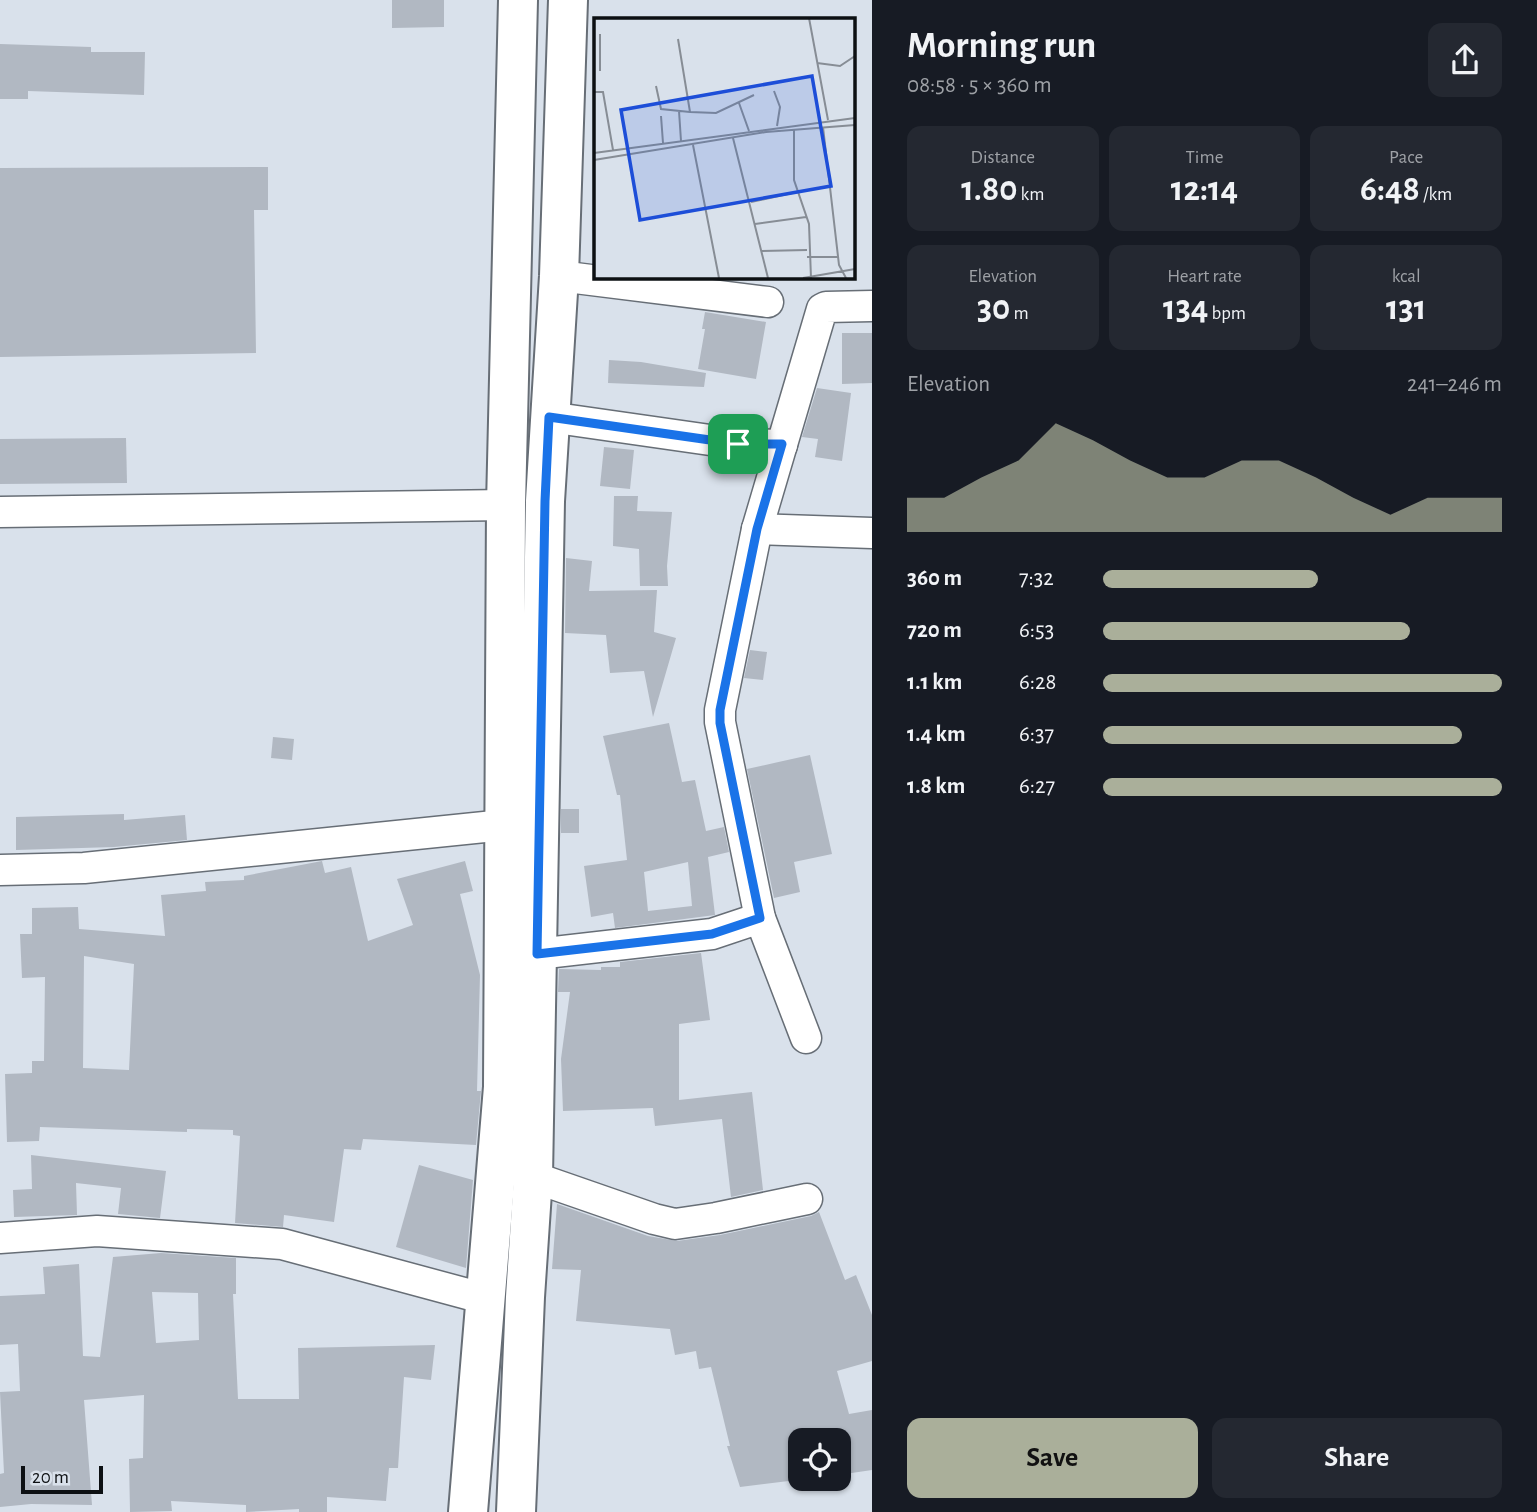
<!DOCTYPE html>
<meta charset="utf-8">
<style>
:root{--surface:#171b24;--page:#242831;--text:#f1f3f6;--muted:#9ea1a6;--accent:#aaaf9a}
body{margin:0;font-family:"Alegreya Sans",sans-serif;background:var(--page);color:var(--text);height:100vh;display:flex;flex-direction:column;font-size:26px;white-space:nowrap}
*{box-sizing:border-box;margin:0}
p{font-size:23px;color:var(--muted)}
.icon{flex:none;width:38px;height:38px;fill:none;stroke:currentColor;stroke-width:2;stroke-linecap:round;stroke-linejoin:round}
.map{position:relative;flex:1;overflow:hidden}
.panel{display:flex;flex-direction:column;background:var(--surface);width:665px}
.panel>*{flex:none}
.fabs{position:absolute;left:788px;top:1428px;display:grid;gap:14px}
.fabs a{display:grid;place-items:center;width:63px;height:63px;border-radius:14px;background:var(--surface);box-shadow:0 2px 5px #0004;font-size:35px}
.scale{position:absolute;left:21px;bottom:18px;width:82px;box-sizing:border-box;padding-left:7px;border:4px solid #0d1013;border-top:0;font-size:19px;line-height:24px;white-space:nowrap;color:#0d1013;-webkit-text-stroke:5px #d9e1eb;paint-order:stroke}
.pin{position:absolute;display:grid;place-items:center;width:60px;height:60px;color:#fff;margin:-30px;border-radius:14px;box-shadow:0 4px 10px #0006}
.round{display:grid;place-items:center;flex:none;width:74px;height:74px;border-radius:14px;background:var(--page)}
.summary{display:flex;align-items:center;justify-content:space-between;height:119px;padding:0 35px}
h1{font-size:38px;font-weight:700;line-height:52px}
.metrics{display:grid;grid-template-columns:repeat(3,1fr);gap:10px;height:119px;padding:7px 35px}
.metrics div{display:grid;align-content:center;border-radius:14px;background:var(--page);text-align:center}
.metrics b{font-size:35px;font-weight:700}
.metrics small{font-size:19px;font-weight:400}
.metrics p{font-size:19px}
.chart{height:196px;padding:14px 35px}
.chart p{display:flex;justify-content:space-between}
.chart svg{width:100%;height:126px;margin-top:7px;fill:var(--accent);opacity:.7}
.cta{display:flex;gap:14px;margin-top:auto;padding:14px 35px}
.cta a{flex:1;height:80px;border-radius:14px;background:var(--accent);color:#111;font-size:28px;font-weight:700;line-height:80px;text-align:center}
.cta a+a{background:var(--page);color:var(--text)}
ul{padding:0 35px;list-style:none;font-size:23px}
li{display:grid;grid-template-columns:112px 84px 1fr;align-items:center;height:52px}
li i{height:18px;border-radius:9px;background:var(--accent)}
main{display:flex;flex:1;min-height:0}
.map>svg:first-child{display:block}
.building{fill:#b1b8c2;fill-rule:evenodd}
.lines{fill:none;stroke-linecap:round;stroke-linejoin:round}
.street-casing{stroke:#676e76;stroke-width:33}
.secondary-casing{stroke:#676e76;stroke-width:42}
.street{stroke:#fff;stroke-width:30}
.secondary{stroke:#fff;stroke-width:38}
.route-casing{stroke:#fff;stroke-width:14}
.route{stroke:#1a73e8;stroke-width:9}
.inset-road{fill:none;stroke:#878d95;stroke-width:2}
.view{fill:#1d4ed8;fill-opacity:0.15;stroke:#1d4ed8;stroke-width:3.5}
.inset-edge{fill:none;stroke:#0d1013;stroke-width:3.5}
</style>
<main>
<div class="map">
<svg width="872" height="1512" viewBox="0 0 872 1512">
<rect width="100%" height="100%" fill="#d9e1eb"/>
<!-- building -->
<g class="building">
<path d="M392,0H444V27L392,28Z"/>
<path d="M0,44L91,47V52H145L144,95L28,91V99H0Z"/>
<path d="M268,167V210H254L256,353L0,357V168Z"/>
<path d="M705,312L766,322L756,379L698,369L705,329H702Z"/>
<path d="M842,333H872V383L842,384Z"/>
<path d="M609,360L641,362L706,373L704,387L608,383Z"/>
<path d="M817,388L851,393L842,461L815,457L818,439L802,437Z"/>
<path d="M126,438L127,483L0,484V439Z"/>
<path d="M604,447L634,450L630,489L600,486Z"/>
<path d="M614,496H638L637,511L672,512L667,566L668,586H640L639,549L613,546Z"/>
<path d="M566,558L592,561L589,591L657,590L654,632L676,638L653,717L644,671L610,673L606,635L565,633Z"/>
<path d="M750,650L767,652L763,680L744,678Z"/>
<path d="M669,723L682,782L695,780L706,831L724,827L729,852L708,857L715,915L615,928L613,913L591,917L584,866L627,860L620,795H617L603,736ZM688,862L692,906L648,911L644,872Z"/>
<path d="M273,737L294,739L292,760L271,758Z"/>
<path d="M810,755L832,854L794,862L800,892L774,898L747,769Z"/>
<rect x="561" y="809" width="18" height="24"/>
<path d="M124,814V820L185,815L187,840L114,847L16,850V817Z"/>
<path d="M322,861L325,873L351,867L368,941L413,925L397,879L465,861L473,891L460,894L480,975L477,1091H481L476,1145L363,1139L361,1150L344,1149L334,1222L284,1215L283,1227L235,1223L240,1136L233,1135V1130L187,1129V1132L40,1127L39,1141L7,1142L5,1074L32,1073V1061H44L45,977L22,978L20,934H32V908L78,907L79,929L165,936L161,895L206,891L205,882L244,880V876ZM84,956L134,964L129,1070L83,1068Z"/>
<path d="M701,953L710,1020L679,1024V1100L752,1092L763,1190L731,1197L722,1119L655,1126L653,1108L563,1111L561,1059L570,992H558L559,969L601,970V967H620V962Z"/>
<path d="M31,1155L166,1171L160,1218L118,1214L121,1188L76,1183L77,1215L14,1217L13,1190L32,1189Z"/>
<path d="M419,1165L473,1180L466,1268L396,1247Z"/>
<path d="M557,1204L648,1236L677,1241L720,1235L811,1216L819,1212L845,1280L856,1275L872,1315V1361L837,1371L849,1414L872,1410V1470L838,1475V1440H800V1479H805L740,1487L727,1446H730L711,1367L699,1369L696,1351L675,1355L670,1329L576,1321L581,1270L552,1269Z"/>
<path d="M161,1253L236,1258V1294H233L238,1399H299L298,1348L435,1345L431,1380L404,1377L398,1468H389L386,1501L327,1497V1512H299V1509L246,1512V1505L171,1501L172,1511L130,1512L129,1459L143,1458L144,1395L84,1400L92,1505L31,1504L0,1507V1474L4,1473L0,1392L20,1391L18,1344L0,1345V1296L45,1294L43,1267L79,1264L83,1356L100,1357L113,1257ZM152,1292L198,1293L199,1340L156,1343Z"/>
</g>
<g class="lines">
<defs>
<g id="street">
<path d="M559,276L768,302"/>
<path d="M549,417L738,444L782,445"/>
<path d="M0,512L506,505"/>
<path d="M757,529L872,533"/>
<path d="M0,870L84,868L504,825"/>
<path d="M537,954L712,934L760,918"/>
<path d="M806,1038L760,918L720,722V710L757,529L822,309L826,307L872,306"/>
<path d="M533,1177L654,1219L675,1224L716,1218L807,1199"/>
<path d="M0,1238L97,1231L282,1244L486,1299"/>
</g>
<g id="secondary">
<path d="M468,1512L503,1087L506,505L518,0"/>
<path d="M516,1512L525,1297L533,1177L545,501L559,276L568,0"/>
</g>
</defs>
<!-- street casing -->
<use href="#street" class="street-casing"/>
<!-- secondary casing -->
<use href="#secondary" class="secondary-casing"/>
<!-- street -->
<use href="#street" class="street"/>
<!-- secondary -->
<use href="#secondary" class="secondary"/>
</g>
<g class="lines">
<defs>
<path id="route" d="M549,417L738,444H782L757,529L720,710V723L760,918L712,934L537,954L545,501Z"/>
</defs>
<!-- route casing -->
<use href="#route" class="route-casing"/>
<!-- route -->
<use href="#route" class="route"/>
</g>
<!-- overview -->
<g transform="translate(594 18)">
<rect width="261" height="261" fill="#d9e1eb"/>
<path class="inset-road" d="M215,0L234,102M6,16V53M84,21L96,94M223,45L246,48L261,38M62,68L67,91L96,94L122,95L160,77M180,73L186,89L183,108M0,74H9L19,132M145,85L155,113M85,93L87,123M67,98L69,125M229,109L245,247L252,260M200,111V162L215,206L217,260M139,120L174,260M99,127L125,260M0,135L261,100M0,142L172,114L261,107M157,184L203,174M161,206L212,199M167,233L213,232M213,239H245M209,260L261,251"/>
<path class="view" d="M218,58L237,168L46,202L27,92Z"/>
<rect width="261" height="261" class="inset-edge"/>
</g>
</svg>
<div class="fabs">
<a><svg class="icon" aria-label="locate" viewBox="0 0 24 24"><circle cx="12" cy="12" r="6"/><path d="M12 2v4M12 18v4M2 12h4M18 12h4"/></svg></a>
</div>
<div class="scale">20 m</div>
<div class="pin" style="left:738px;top:444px;background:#1e9e55"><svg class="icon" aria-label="arrive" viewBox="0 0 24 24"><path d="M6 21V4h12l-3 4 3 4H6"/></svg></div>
</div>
<section class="panel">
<div class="summary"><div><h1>Morning run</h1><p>08:58 · 5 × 360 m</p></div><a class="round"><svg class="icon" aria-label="share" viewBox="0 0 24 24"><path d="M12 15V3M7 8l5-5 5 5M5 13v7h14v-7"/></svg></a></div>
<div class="metrics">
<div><p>Distance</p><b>1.80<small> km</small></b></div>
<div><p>Time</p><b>12:14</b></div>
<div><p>Pace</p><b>6:48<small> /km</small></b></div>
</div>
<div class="metrics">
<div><p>Elevation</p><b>30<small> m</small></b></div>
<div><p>Heart rate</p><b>134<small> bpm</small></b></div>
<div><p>kcal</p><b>131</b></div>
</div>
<div class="chart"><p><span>Elevation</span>241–246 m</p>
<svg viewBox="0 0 160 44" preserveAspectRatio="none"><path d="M0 44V32L10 32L20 25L30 19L40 6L50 12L60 19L70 25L80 25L90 19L100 19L110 25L120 32L130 38L140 32L150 32L160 32V44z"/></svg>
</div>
<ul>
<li><b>360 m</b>7:32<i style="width:54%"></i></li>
<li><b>720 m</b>6:53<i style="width:77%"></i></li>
<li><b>1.1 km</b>6:28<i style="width:100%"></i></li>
<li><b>1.4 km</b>6:37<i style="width:90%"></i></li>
<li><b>1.8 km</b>6:27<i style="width:100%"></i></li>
</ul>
<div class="cta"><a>Save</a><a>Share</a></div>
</section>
</main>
